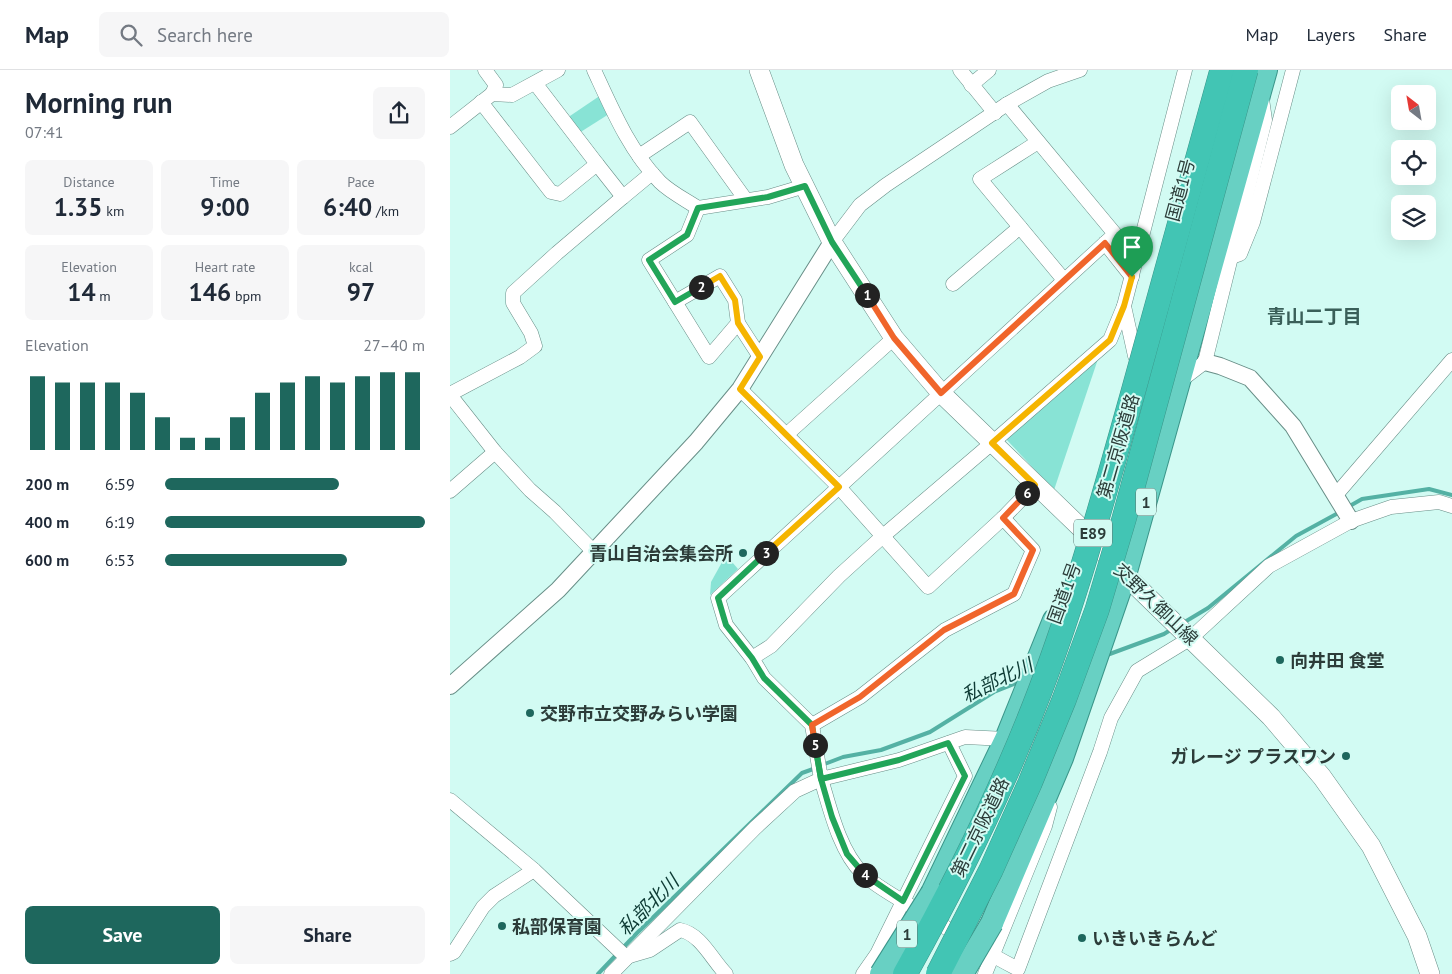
<!DOCTYPE html>
<meta charset="utf-8">
<style>
:root{--surface:#fff;--page:#f6f6f7;--text:#1f2937;--muted:#747a83;--line:#e0e1e3;--accent:#1e675d}
body{margin:0;font-family:"PT Sans","Noto Sans JP",sans-serif;background:var(--page);color:var(--text);height:100vh;display:flex;flex-direction:column;font-size:19px;white-space:nowrap}
*{box-sizing:border-box;margin:0}
p{font-size:16px;color:var(--muted)}
.icon{flex:none;width:28px;height:28px;fill:none;stroke:currentColor;stroke-width:2;stroke-linecap:round;stroke-linejoin:round}
.map{position:relative;flex:1;overflow:hidden}
.drawer{display:flex;flex-direction:column;background:var(--surface);width:450px}
.drawer>*{flex:none}
.needle{width:32px;rotate:329deg}
.buttons{position:absolute;left:941px;top:15px;display:grid;gap:10px}
.buttons a{display:grid;place-items:center;width:45px;height:45px;border-radius:8px;background:var(--surface);box-shadow:0 5px 20px #0002;font-size:25px}
.pin{position:absolute;display:grid;place-items:center;width:42px;height:42px;color:#fff;margin:-51px -21px;border-radius:50% 50% 50% 0;rotate:-45deg;box-shadow:0 0 5px #0007}
.pin .icon{rotate:45deg}
.km{position:absolute;width:25px;height:25px;margin:-12px;border-radius:50%;background:#222;color:#fff;font-size:14px;line-height:25px;text-align:center}
.round{display:grid;place-items:center;flex:none;width:52px;height:52px;border-radius:8px;background:var(--page)}
.overview{display:flex;align-items:center;justify-content:space-between;height:85px;padding:0 25px}
h1{font-size:28px;font-weight:600;line-height:38px}
.figures{display:grid;grid-template-columns:repeat(3,1fr);gap:8px;height:85px;padding:5px 25px}
.figures div{display:grid;align-content:center;border-radius:8px;background:var(--page);text-align:center}
.figures b{font-size:25px;font-weight:600}
.figures small{font-size:14px;font-weight:400}
.figures p{font-size:14px}
.chart{height:140px;padding:10px 25px}
.chart p{display:flex;justify-content:space-between}
.chart svg{width:100%;height:90px;margin-top:5px;stroke:var(--accent);stroke-width:6}
.action{display:flex;gap:10px;margin-top:auto;padding:10px 25px}
.action a{flex:1;height:58px;border-radius:8px;background:var(--accent);color:#fff;font-size:20px;font-weight:600;line-height:58px;text-align:center}
.action a+a{background:var(--page);color:var(--text)}
ul{padding:0 25px;list-style:none;font-size:16px}
li{display:grid;grid-template-columns:80px 60px 1fr;align-items:center;height:38px}
li i{height:12px;border-radius:6px;background:var(--accent)}
header{display:flex;align-items:center;gap:30px;box-sizing:border-box;height:70px;padding:0 25px;background:var(--surface);border-bottom:1px solid var(--line)}
header strong{font-size:24px}
nav{display:flex;gap:28px;margin-inline-start:auto;font-size:18px}
.search{width:350px;height:45px;background:var(--page);display:flex;align-items:center;gap:12px;box-sizing:border-box;padding:0 18px;border-radius:8px;color:var(--muted);font-size:19px}
main{display:flex;flex:1;min-height:0}
.map>svg:first-child{display:block}
.green{fill:#88e3d5}
.lines{fill:none;stroke-linecap:round;stroke-linejoin:round}
.stream{stroke:#54b1a4;stroke-width:4}
.minor-casing{stroke:#688e87;stroke-width:15}
.tertiary-casing{stroke:#688e87;stroke-width:18}
.secondary-casing{stroke:#688e87;stroke-width:20}
.trunk-casing{stroke:#3a9589;stroke-width:24}
.minor{stroke:#fff;stroke-width:14}
.tertiary{stroke:#fff;stroke-width:16}
.secondary{stroke:#fff;stroke-width:19}
.trunk{stroke:#68d0c3;stroke-width:22}
.trunk-bridge-casing{stroke:#3a9589;stroke-width:24;stroke-linecap:butt}
.motorway-bridge-casing{stroke:#3a9589;stroke-width:25;stroke-linecap:butt}
.trunk-bridge{stroke:#68d0c3;stroke-width:22}
.motorway-bridge{stroke:#42c5b4;stroke-width:24}
.split-1-casing{stroke:#fff;stroke-width:10}
.split-2-casing{stroke:#fff;stroke-width:10}
.split-3-casing{stroke:#fff;stroke-width:10}
.split-4-casing{stroke:#fff;stroke-width:10}
.split-5-casing{stroke:#fff;stroke-width:10}
.split-6-casing{stroke:#fff;stroke-width:10}
.split-7-casing{stroke:#fff;stroke-width:10}
.split-1{stroke:#f0652b;stroke-width:6}
.split-2{stroke:#22a559;stroke-width:6}
.split-3{stroke:#f5b400;stroke-width:6}
.split-4{stroke:#22a559;stroke-width:6}
.split-5{stroke:#22a559;stroke-width:6}
.split-6{stroke:#f0652b;stroke-width:6}
.split-7{stroke:#f5b400;stroke-width:6}
.poi-dot{fill:#1e675d;stroke:#d2fbf3;stroke-width:2}
.labels{text-anchor:middle;dominant-baseline:central;stroke-width:4;stroke-linejoin:round;paint-order:stroke}
.shield{fill:#d2fbf3;stroke:#5e7571;stroke-width:1}
.shield-label{font-size:16px;font-weight:bold;fill:#2c3c39}
.street-label{font-size:18px;fill:#2c3c39;stroke:#d2fbf3}
.poi-label{font-size:18px;font-weight:bold;fill:#2c3c39;stroke:#d2fbf3;text-anchor:start}
.neighbourhood-label{font-size:19px;font-weight:bold;fill:#3a5f59;stroke:#d2fbf3}
.water-label{font-size:19px;font-style:italic;fill:#0d3a34;stroke:#d2fbf3}
</style>
<header>
<strong>Map</strong>
<div class="search"><svg class="icon" aria-label="search" viewBox="0 0 24 24"><circle cx="10" cy="10" r="6"/><path d="M15 15l6 6"/></svg>Search here</div>
<nav><a>Map</a><a>Layers</a><a>Share</a></nav>
</header>
<main>
<section class="drawer">
<div class="overview"><div><h1>Morning run</h1><p>07:41</p></div><a class="round"><svg class="icon" aria-label="share" viewBox="0 0 24 24"><path d="M12 15V3M7 8l5-5 5 5M5 13v7h14v-7"/></svg></a></div>
<div class="figures">
<div><p>Distance</p><b>1.35<small> km</small></b></div>
<div><p>Time</p><b>9:00</b></div>
<div><p>Pace</p><b>6:40<small> /km</small></b></div>
</div>
<div class="figures">
<div><p>Elevation</p><b>14<small> m</small></b></div>
<div><p>Heart rate</p><b>146<small> bpm</small></b></div>
<div><p>kcal</p><b>97</b></div>
</div>
<div class="chart"><p><span>Elevation</span>27–40 m</p>
<svg viewBox="0 0 160 44" preserveAspectRatio="none"><path d="M5 44V8M15 44V11M25 44V11M35 44V11M45 44V16M55 44V28M65 44V38M75 44V38M85 44V28M95 44V16M105 44V11M115 44V8M125 44V11M135 44V8M145 44V6M155 44V6"/></svg>
</div>
<ul>
<li><b>200 m</b>6:59<i style="width:67%"></i></li>
<li><b>400 m</b>6:19<i style="width:100%"></i></li>
<li><b>600 m</b>6:53<i style="width:70%"></i></li>
</ul>
<div class="action"><a>Save</a><a>Share</a></div>
</section>
<div class="map">
<svg width="1002" height="904" viewBox="0 0 1002 904">
<rect width="100%" height="100%" fill="#d2fbf3"/>
<!-- green -->
<g class="green">
<path d="M151,25L159,44L129,63L117,48Z"/>
<path d="M649,286L604,420L556,369Z"/>
<path d="M276,485L288,499L260,525L261,512Z"/>
</g>
<g class="lines">
<!-- stream -->
<g class="stream">
<path d="M898,437L912,429L979,419L1002,425"/>
<path d="M733,553L758,538L846,466L890,442"/>
<path d="M657,585L714,564L722,559"/>
<path d="M372,695L393,687L431,680L480,662L544,622L569,612"/>
<path d="M148,904L187,863L352,703L366,698"/>
</g>
<defs>
<g id="minor">
<path d="M35,0L46,15L42,24"/>
<path d="M144,0C162,39 179,80 210,112C220,122 236,130 248,138L318,127L355,116"/>
<path d="M510,0L545,43"/>
<path d="M85,13L147,94"/>
<path d="M521,15L539,0"/>
<path d="M31,32L101,122L110,124L147,94L173,127L202,103"/>
<path d="M0,57L42,24L62,25L108,0"/>
<path d="M588,72L530,109L614,210"/>
<path d="M189,86L240,52L296,130"/>
<path d="M248,138L237,165L199,190L259,287L288,253"/>
<path d="M382,172L410,135L436,115L557,34L598,11L630,0"/>
<path d="M655,173L682,207"/>
<path d="M779,188L790,184L803,152L843,0"/>
<path d="M503,214L570,157"/>
<path d="M225,232L270,206L285,230L288,253L310,287"/>
<path d="M685,286L674,236L735,0"/>
<path d="M730,311L755,292L815,50L812,29"/>
<path d="M290,319L389,417L478,517L553,448L583,480L564,524L495,560L410,627L362,655"/>
<path d="M0,324L70,287L85,276L81,263L63,233V223L107,183L173,127"/>
<path d="M0,325L45,382L80,420L105,442L143,481"/>
<path d="M336,365L444,268"/>
<path d="M0,421L45,382"/>
<path d="M885,426L1002,290"/>
<path d="M553,448L585,415"/>
<path d="M302,588L321,576L389,506L433,466L542,373L660,270L674,236"/>
<path d="M556,669L515,667L449,690L371,709L362,655L314,608L302,588L276,555L268,528L665,164L557,34"/>
<path d="M0,730L84,800L176,887L200,880L230,860C251,864 262,890 276,904"/>
<path d="M0,884L4,882L33,837L44,826L84,800"/>
<path d="M161,904L305,758L345,721L371,709C380,738 389,780 412,803C423,815 451,830 466,839C499,860 533,881 568,899L650,682L661,648L687,601L741,568L819,496L901,451L941,437L989,432L1002,436"/>
<path d="M413,904L427,884L515,706L499,673"/>
<path d="M535,904L595,756L600,737"/>
</g>
<g id="tertiary">
<path d="M755,292L770,296L800,308L843,356L901,451"/>
<path d="M0,616L108,520L246,372L290,319L382,172"/>
</g>
<path id="secondary" d="M309,0L344,95L382,172L444,268L491,323L636,463L675,505L821,647L872,707L921,776L967,866L980,904"/>
<g id="trunk">
<path d="M482,823L556,669L604,550"/>
<path d="M542,853L612,688L675,505L816,0"/>
</g>
</defs>
<!-- minor casing -->
<use href="#minor" class="minor-casing"/>
<!-- tertiary casing -->
<use href="#tertiary" class="tertiary-casing"/>
<!-- secondary casing -->
<use href="#secondary" class="secondary-casing"/>
<!-- trunk casing -->
<use href="#trunk" class="trunk-casing"/>
<!-- minor -->
<use href="#minor" class="minor"/>
<!-- tertiary -->
<use href="#tertiary" class="tertiary"/>
<!-- secondary -->
<use href="#secondary" class="secondary"/>
<!-- trunk -->
<use href="#trunk" class="trunk"/>
<defs>
<g id="trunk-bridge">
<path d="M431,904L482,823"/>
<path d="M512,904L542,853"/>
</g>
<g id="motorway-bridge">
<path d="M455,904C506,813 553,718 590,621C627,524 654,425 682,326C712,217 742,109 772,0"/>
<path d="M488,904L541,800L580,713L614,630L647,540L674,449L796,0"/>
</g>
</defs>
<!-- trunk-bridge casing -->
<use href="#trunk-bridge" class="trunk-bridge-casing"/>
<!-- motorway-bridge casing -->
<use href="#motorway-bridge" class="motorway-bridge-casing"/>
<!-- trunk-bridge -->
<use href="#trunk-bridge" class="trunk-bridge"/>
<!-- motorway-bridge -->
<use href="#motorway-bridge" class="motorway-bridge"/>
</g>
<g class="lines">
<defs>
<path id="split-1" d="M417,225L444,268L491,323L655,173L682,207"/>
<path id="split-2" d="M251,217L225,232L199,190L237,165L248,138L318,127L355,116L382,172L417,225"/>
<path id="split-3" d="M251,217L270,206L285,230L288,253L310,287L290,319L389,417L316,483"/>
<path id="split-4" d="M316,483L268,528L276,555L302,588L314,608L362,655L371,709L382,747L397,784L415,805"/>
<path id="split-5" d="M365,675L371,709L449,690L498,673L515,706L453,831L415,805"/>
<path id="split-6" d="M365,675L362,655L410,627L494,560L564,524L583,480L553,448L577,423"/>
<path id="split-7" d="M577,423L585,415L542,373L660,270L674,236L682,207"/>
</defs>
<!-- split-1 casing -->
<use href="#split-1" class="split-1-casing"/>
<!-- split-2 casing -->
<use href="#split-2" class="split-2-casing"/>
<!-- split-3 casing -->
<use href="#split-3" class="split-3-casing"/>
<!-- split-4 casing -->
<use href="#split-4" class="split-4-casing"/>
<!-- split-5 casing -->
<use href="#split-5" class="split-5-casing"/>
<!-- split-6 casing -->
<use href="#split-6" class="split-6-casing"/>
<!-- split-7 casing -->
<use href="#split-7" class="split-7-casing"/>
<!-- split-1 -->
<use href="#split-1" class="split-1"/>
<!-- split-2 -->
<use href="#split-2" class="split-2"/>
<!-- split-3 -->
<use href="#split-3" class="split-3"/>
<!-- split-4 -->
<use href="#split-4" class="split-4"/>
<!-- split-5 -->
<use href="#split-5" class="split-5"/>
<!-- split-6 -->
<use href="#split-6" class="split-6"/>
<!-- split-7 -->
<use href="#split-7" class="split-7"/>
</g>
<!-- markers -->
<g class="poi-dot">
<circle cx="293" cy="483" r="5"/>
<circle cx="830" cy="590" r="5"/>
<circle cx="80" cy="643" r="5"/>
<circle cx="896" cy="686" r="5"/>
<circle cx="52" cy="856" r="5"/>
<circle cx="632" cy="868" r="5"/>
</g>
<g class="labels">
<!-- shield labels -->
<g class="shield">
<rect x="686" y="418.5" width="20" height="27" rx="4"/>
<rect x="624" y="449.5" width="38" height="27" rx="4"/>
<rect x="447" y="850.5" width="20" height="27" rx="4"/>
</g>
<g class="shield-label">
<text x="696" y="432">1</text>
<text x="643" y="463">E89</text>
<text x="457" y="864">1</text>
</g>
<!-- street labels -->
<g class="street-label">
<text transform="translate(730 120) rotate(-75)">国道1号</text>
<text transform="translate(668 376) rotate(-74)">第二京阪道路</text>
<text transform="translate(614 523) rotate(-70)">国道1号</text>
<text transform="translate(706 534) rotate(44)">交野久御山線</text>
<text transform="translate(530 757) rotate(-64)">第二京阪道路</text>
</g>
<!-- poi labels -->
<g class="poi-label">
<text x="283" y="483" text-anchor="end">青山自治会集会所</text>
<text x="840" y="590">向井田 食堂</text>
<text x="90" y="643">交野市立交野みらい学園</text>
<text x="886" y="686" text-anchor="end">ガレージ プラスワン</text>
<text x="62" y="856">私部保育園</text>
<text x="642" y="868">いきいきらんど</text>
</g>
<!-- neighbourhood labels -->
<g class="neighbourhood-label">
<text x="864" y="246">青山二丁目</text>
</g>
<!-- water labels -->
<g class="water-label">
<text transform="translate(547 610) rotate(-26)">私部北川</text>
<text transform="translate(198 835) rotate(-45)">私部北川</text>
</g>
</g>
</svg>
<div class="buttons">
<a><svg class="needle" viewBox="-14 -14 28 28"><path d="M0-13l5 13h-10z" fill="#e53935"/><path d="M0 13l5-13h-10z" fill="#747a83"/></svg></a>
<a><svg class="icon" aria-label="locate" viewBox="0 0 24 24"><circle cx="12" cy="12" r="6"/><path d="M12 2v4M12 18v4M2 12h4M18 12h4"/></svg></a>
<a><svg class="icon" aria-label="layers" viewBox="0 0 24 24"><path d="M12 4l9 5-9 5-9-5zM3 14l9 5 9-5"/></svg></a>
</div>
<div class="pin" style="left:682px;top:207px;background:#1e9e55"><svg class="icon" aria-label="arrive" viewBox="0 0 24 24"><path d="M6 21V4h12l-3 4 3 4H6"/></svg></div>
<b class="km" style="left:417px;top:225px">1</b>
<b class="km" style="left:251px;top:217px">2</b>
<b class="km" style="left:316px;top:483px">3</b>
<b class="km" style="left:415px;top:805px">4</b>
<b class="km" style="left:365px;top:675px">5</b>
<b class="km" style="left:577px;top:423px">6</b>
</div>
</main>
